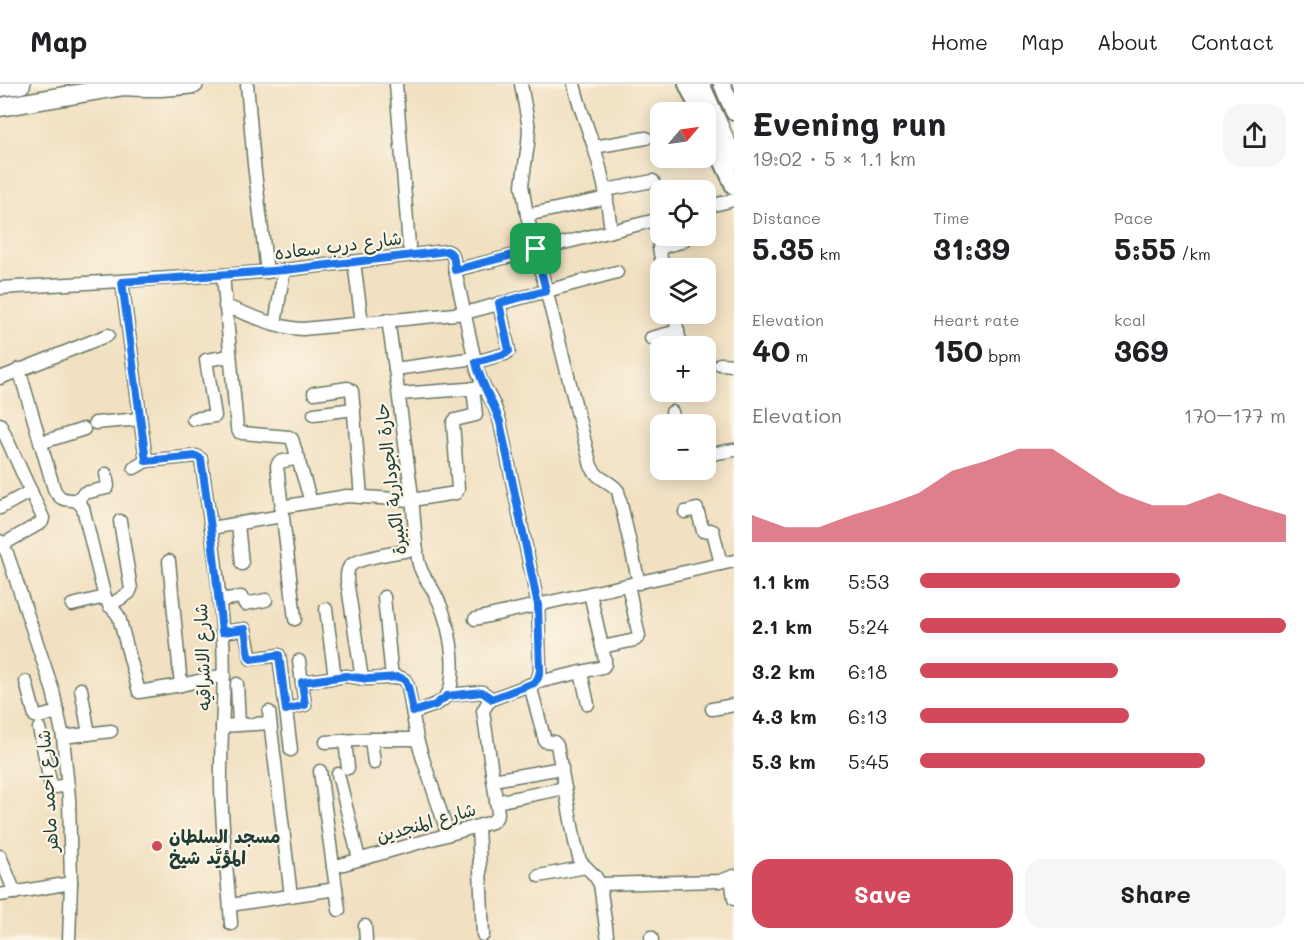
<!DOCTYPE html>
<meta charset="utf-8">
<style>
:root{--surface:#fff;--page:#f6f6f6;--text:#202124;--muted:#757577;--line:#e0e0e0;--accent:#d1495b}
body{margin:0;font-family:Mali,"Playpen Sans Arabic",sans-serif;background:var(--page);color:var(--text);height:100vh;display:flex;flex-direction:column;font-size:22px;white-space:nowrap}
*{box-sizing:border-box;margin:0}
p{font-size:20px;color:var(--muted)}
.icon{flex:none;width:33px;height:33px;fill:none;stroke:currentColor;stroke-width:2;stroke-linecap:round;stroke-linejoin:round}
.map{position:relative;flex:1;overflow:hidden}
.details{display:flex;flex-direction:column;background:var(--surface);width:570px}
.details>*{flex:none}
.needle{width:39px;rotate:61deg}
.buttons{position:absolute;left:650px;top:18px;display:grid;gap:12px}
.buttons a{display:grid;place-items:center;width:66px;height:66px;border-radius:12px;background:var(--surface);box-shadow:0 3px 15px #0003;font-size:30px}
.pin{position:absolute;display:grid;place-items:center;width:51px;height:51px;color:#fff;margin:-26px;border-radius:12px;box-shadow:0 3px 9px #0006}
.round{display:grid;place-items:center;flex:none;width:63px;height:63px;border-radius:18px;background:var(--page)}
.headline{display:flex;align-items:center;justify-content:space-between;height:102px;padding:0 18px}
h1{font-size:33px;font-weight:800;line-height:45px}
.metrics{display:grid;grid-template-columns:repeat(3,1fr);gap:9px;height:102px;padding:6px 18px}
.metrics div{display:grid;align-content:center}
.metrics b{font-size:30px;font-weight:800}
.metrics small{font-size:16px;font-weight:400}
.metrics p{font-size:16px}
.chart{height:168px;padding:12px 18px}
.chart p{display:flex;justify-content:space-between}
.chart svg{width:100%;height:108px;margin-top:6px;fill:var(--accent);opacity:.7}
.action{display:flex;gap:12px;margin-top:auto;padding:12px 18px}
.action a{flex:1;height:69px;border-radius:18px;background:var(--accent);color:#fff;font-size:24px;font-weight:800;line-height:69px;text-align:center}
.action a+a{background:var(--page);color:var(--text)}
ul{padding:0 18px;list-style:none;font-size:20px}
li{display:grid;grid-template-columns:96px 72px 1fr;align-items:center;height:45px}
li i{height:15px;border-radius:8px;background:var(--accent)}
header{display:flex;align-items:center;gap:36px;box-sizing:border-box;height:84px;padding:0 30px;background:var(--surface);border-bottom:2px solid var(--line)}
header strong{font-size:28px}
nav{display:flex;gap:33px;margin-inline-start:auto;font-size:21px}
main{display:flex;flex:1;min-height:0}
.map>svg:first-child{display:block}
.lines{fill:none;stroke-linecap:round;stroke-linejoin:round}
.minor-casing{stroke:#687665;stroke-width:15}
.secondary-casing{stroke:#687665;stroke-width:20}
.primary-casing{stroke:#687665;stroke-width:21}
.minor{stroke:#fff;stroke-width:12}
.secondary{stroke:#fff;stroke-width:16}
.primary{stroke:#fff;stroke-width:18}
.route-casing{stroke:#fff;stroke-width:12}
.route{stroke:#1a73e8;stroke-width:8}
.poi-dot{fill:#d1495b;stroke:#fcf5e5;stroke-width:2}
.labels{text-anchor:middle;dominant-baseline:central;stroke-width:4.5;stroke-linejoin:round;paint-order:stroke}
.street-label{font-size:18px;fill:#1f3d34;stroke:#fcf5e5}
.poi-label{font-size:18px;font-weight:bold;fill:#1f3d34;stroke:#fcf5e5;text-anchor:start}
</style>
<header>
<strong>Map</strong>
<nav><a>Home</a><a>Map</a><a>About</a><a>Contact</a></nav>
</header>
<main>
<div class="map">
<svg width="734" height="856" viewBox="0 0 734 856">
<rect width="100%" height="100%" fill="#fcf5e5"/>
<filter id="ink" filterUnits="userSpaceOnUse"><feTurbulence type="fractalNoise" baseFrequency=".0167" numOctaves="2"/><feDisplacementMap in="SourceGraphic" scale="12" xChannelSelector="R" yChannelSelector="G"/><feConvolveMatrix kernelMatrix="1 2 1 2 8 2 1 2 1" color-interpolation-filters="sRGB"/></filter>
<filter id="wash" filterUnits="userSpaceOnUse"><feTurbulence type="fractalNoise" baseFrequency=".008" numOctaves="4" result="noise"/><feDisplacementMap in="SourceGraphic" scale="24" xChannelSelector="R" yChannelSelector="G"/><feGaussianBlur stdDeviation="1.35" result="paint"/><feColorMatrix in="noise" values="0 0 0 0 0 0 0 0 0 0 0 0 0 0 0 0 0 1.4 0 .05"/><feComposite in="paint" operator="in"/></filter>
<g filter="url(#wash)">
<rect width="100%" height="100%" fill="#f1e0c1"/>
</g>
<g filter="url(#ink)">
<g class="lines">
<defs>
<g id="minor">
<path d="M247,0L254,80L267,188"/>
<path d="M396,0L409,162"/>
<path d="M521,0L529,44L528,60L522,101L527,131L591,382C599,398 609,395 618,407L639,499"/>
<path d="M574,0C579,22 587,42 594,63C603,91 608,118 611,147"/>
<path d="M594,63L646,54"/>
<path d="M606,106L653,97"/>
<path d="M705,123L734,116"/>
<path d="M527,131L607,114"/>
<path d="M354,178L362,239"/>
<path d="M663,184L659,164L681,158L684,156L683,152"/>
<path d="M687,184H689"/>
<path d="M223,191L237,344L239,348L242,349L289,353L292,355L311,418"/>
<path d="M122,198L146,377"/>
<path d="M0,204L223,191L284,186L447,167C455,169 454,179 455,186L660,135"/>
<path d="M225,222C251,231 276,244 303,245L465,229L617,188"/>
<path d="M674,230L681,262"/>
<path d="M388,236C397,295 404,354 412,412C414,433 415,455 418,476C420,489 428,497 434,508C448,532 456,573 451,601C448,620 429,623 413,628"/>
<path d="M275,240L284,186"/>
<path d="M651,254L678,247"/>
<path d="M475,278L505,270L509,267L499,219"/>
<path d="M720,280L734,281"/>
<path d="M19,285L54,405C65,425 72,407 83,424L104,510C108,523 114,524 119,533L139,608L181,601L224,591"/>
<path d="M395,285L475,274"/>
<path d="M0,294L108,251"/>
<path d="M314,309L348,304L352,307L361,413"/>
<path d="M399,310L480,304"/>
<path d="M672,328L675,340"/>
<path d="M314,330L354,325"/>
<path d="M193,335L215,332L206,276L230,272"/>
<path d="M95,339L140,335"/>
<path d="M0,340L43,434L42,438L2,461"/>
<path d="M40,359L84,345"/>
<path d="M705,371L734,366"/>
<path d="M134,384L146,377L196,372L201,375C210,435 219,496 223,557C226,605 220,654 221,703C222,749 228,794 231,840"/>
<path d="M76,417L84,409L107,404L108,402L106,390"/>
<path d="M281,423L347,412L412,416L456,409L458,405L453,339L455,336L476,331L473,304"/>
<path d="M0,424L31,407"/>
<path d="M685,428L697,425L703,447L710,446L713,447L721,480"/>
<path d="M238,440L242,480"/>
<path d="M211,444L282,432"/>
<path d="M0,457L7,469L53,607L63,653L69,714L71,799L69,856"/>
<path d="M169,477L181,601"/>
<path d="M384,513L392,594"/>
<path d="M219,516L241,513L245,520L266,516"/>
<path d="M72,521L105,513"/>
<path d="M109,522L129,509L131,505L120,437"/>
<path d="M326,525L335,594"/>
<path d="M295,535L277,382L279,378L299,374"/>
<path d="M475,535L734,477"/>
<path d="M222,548L245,545L251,575L279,571L291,666"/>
<path d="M602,563L635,556L639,552L628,501"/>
<path d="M581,588L588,620"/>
<path d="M362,595L347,496C347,490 347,486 350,482C357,474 405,467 417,465"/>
<path d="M26,598L35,632L39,633L58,628"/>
<path d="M302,598L346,592L368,595L399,593L405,596L408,602L417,655L423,675L448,750"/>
<path d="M534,599L603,583L605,580V576L590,509"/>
<path d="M237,600L239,641"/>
<path d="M530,601L545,657L554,658L557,661L575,758L580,777L595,792L600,800L607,851"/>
<path d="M81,605L89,650"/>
<path d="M447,611L482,608L492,615"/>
<path d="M286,625L305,621L299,577"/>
<path d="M712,625L734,621"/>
<path d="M269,628L291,812"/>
<path d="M222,642L270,639"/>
<path d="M39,644L51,702L55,703L68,701"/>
<path d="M63,653L111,647"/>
<path d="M371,655L374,679"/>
<path d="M345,656L348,684"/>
<path d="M326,658L371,655H417"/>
<path d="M320,687L339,826"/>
<path d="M338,690L359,775"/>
<path d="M493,696L562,684"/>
<path d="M496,718L565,704"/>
<path d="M478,742L483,851"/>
<path d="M0,772L15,809"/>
<path d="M333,783L492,738L496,734L498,729L483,627L487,620L492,615L534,599L538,594L540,587L538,521L500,338L494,321L484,303L477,286L455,186"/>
<path d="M539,792L586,783"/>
<path d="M600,800L720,797L734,792"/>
<path d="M732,800L734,815"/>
<path d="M0,811L71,799"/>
<path d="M230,821L336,805"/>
<path d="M365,842L366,856"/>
<path d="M651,853L652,856"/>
</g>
<g id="secondary">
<path d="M687,0L700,28"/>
<path d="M722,0L734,28"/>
<path d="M705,39L734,102"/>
</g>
<g id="primary">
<path d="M700,0L734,76"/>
<path d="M0,3L21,0"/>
<path d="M0,23L124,2C147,4 171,3 194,0"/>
</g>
</defs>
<!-- minor casing -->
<use href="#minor" class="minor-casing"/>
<!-- secondary casing -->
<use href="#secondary" class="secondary-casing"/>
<!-- primary casing -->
<use href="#primary" class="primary-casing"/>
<!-- minor -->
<use href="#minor" class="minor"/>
<!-- secondary -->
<use href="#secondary" class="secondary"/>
<!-- primary -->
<use href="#primary" class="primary"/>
</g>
</g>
<g class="lines" filter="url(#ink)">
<defs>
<path id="route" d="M536,165L546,207L499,219L509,267L505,270L476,278C480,299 493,317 500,338L538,521L540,587L538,594L534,599L492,615L482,608L447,612L435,621L413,628L408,602L405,596L399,593L368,595L346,592L302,598L305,621L286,626L279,571L251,575L249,572L245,545L222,548L211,444L201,375L196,372L146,377L122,198L285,186L447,167C455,170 454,178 455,186Z"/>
</defs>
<!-- route casing -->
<use href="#route" class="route-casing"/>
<!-- route -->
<use href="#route" class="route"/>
</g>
<!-- markers -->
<circle class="poi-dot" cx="157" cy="762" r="6"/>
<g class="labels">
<!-- street labels -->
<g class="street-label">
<text transform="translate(338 161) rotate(-7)">شارع درب سعاده</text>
<text transform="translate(390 395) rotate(-97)">حارة الجودارية الكبيرة</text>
<text transform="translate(202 573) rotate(-92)">شارع الاشراقيه</text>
<text transform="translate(47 707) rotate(-94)">شارع احمد ماهر</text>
<text transform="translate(426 738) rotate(-16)">شارع المنجدين</text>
</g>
<!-- poi labels -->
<g class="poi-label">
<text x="169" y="752">مسجد السلطان<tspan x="169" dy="21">المؤيَّد شيخ</tspan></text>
</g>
</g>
</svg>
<div class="buttons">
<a><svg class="needle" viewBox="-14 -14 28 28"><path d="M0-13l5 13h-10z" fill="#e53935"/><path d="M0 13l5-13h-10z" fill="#757577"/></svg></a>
<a><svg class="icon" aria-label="locate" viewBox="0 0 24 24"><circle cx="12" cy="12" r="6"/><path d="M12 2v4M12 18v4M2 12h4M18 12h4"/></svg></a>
<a><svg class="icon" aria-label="layers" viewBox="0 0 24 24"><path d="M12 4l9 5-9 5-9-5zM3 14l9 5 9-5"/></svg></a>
<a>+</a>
<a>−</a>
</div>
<div class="pin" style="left:536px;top:165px;background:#1e9e55"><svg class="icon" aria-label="arrive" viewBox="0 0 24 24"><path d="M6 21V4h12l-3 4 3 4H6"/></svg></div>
</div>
<section class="details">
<div class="headline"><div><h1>Evening run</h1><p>19:02 · 5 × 1.1 km</p></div><a class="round"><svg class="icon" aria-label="share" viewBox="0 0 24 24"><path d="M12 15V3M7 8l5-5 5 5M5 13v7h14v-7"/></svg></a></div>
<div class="metrics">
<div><p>Distance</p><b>5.35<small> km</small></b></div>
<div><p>Time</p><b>31:39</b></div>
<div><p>Pace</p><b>5:55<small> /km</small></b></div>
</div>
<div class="metrics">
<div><p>Elevation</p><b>40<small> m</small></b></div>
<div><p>Heart rate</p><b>150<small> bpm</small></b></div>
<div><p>kcal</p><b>369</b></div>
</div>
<div class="chart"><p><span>Elevation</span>170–177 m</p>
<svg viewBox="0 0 160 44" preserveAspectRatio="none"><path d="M0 44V33L10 38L20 38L30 33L40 29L50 24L60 15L70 11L80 6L90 6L100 15L110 24L120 29L130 29L140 24L150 29L160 33V44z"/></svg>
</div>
<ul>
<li><b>1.1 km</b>5:53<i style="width:71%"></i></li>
<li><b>2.1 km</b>5:24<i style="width:100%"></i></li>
<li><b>3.2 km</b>6:18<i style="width:54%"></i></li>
<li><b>4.3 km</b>6:13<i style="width:57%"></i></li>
<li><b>5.3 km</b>5:45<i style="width:78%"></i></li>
</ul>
<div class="action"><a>Save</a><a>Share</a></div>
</section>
</main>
